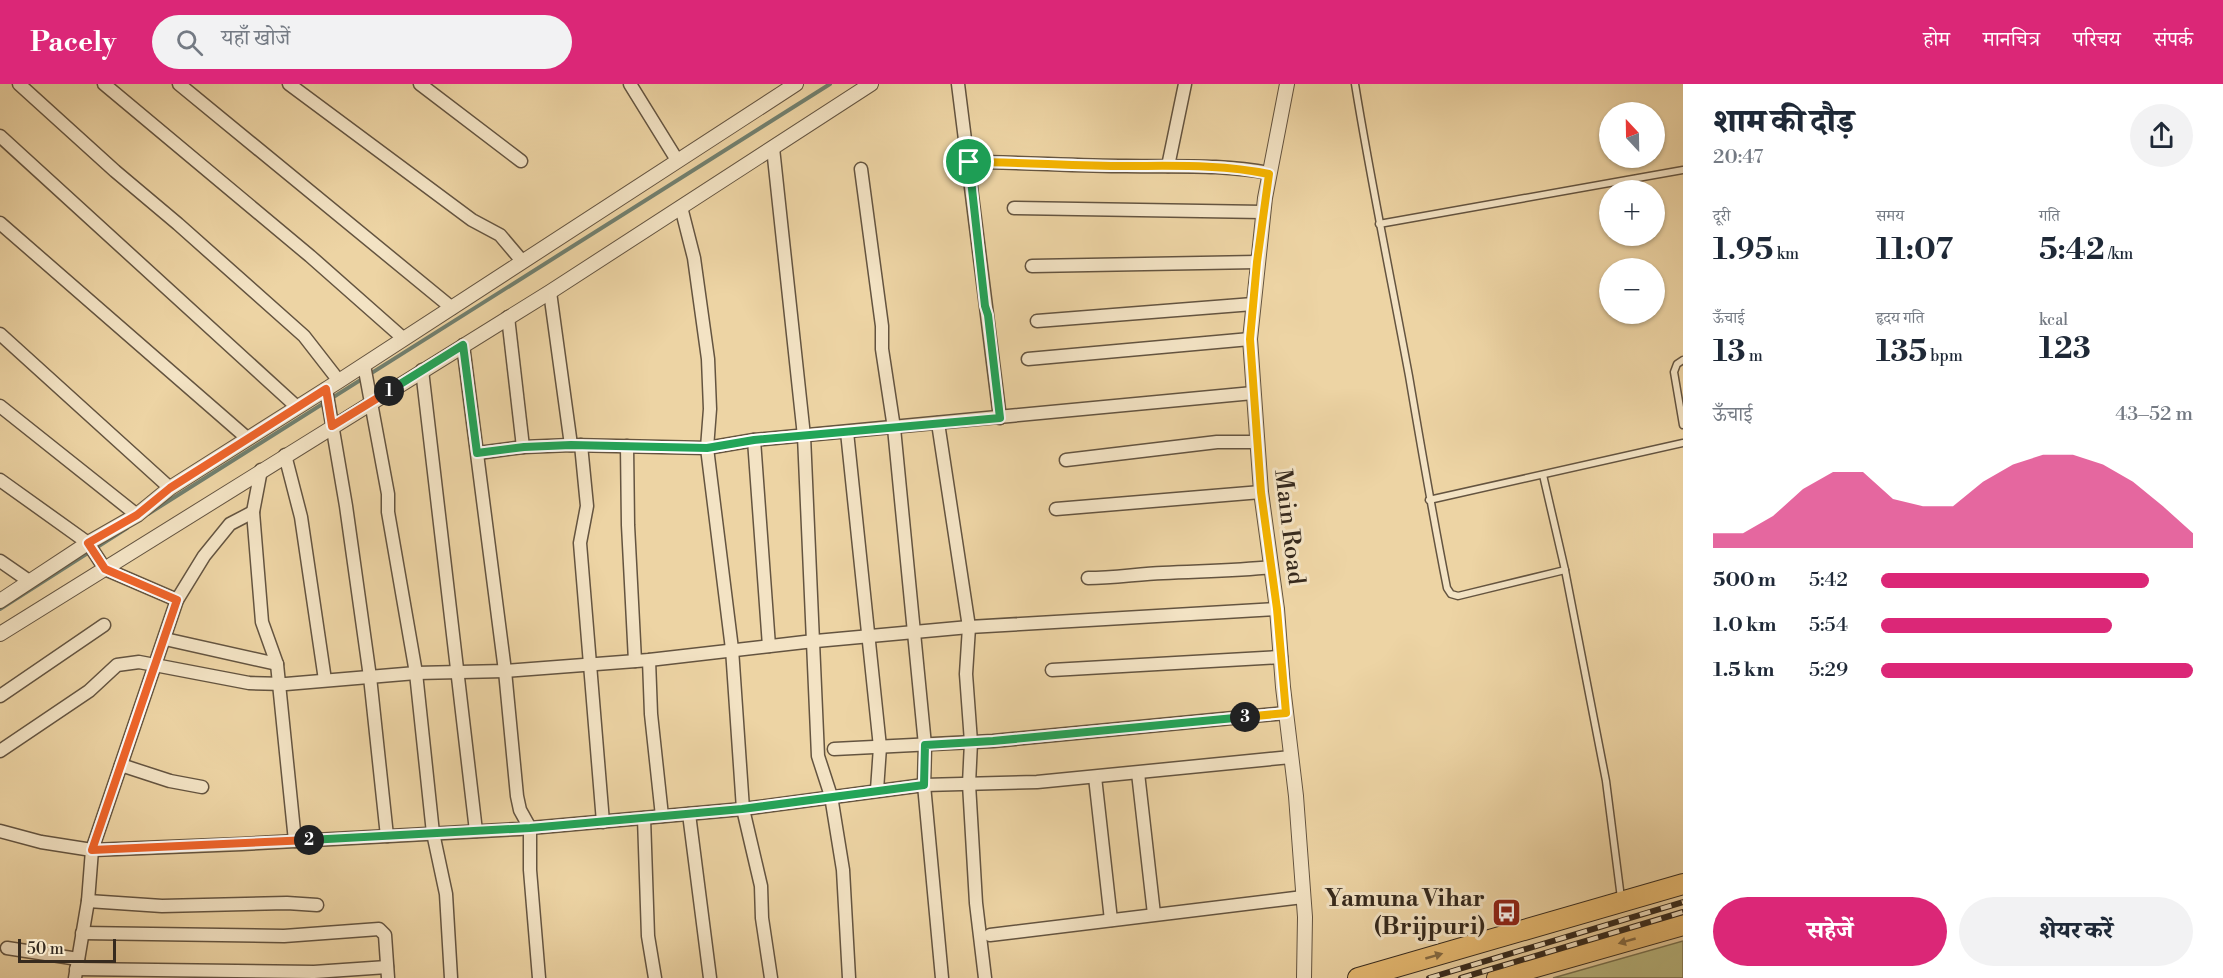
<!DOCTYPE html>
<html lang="hi">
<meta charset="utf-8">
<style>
:root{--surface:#fff;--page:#f2f2f3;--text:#1f2937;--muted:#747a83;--accent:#db2777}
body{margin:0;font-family:"Libre Bodoni","Noto Serif Devanagari",serif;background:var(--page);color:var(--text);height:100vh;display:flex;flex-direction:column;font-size:22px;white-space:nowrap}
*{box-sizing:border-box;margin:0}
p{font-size:20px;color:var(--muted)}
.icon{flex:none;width:33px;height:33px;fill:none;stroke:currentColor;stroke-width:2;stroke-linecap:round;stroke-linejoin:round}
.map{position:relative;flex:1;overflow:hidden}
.details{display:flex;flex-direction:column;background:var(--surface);width:540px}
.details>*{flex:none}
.needle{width:39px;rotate:338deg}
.buttons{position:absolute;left:1599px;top:18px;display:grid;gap:12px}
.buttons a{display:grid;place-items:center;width:66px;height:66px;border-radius:50%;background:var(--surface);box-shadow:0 2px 4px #0004;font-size:30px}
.scale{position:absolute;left:18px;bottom:15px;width:98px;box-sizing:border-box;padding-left:6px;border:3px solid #362a1e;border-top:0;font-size:16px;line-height:21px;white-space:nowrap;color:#362a1e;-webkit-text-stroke:4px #f3e3c4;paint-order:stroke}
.pin{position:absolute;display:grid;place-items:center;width:51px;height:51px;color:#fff;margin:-26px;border:3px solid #fff;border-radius:50%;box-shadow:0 2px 6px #0007}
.km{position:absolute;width:30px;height:30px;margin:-15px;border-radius:50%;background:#222;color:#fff;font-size:16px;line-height:30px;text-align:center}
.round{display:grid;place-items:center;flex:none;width:63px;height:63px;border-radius:32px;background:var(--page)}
.head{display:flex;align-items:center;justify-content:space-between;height:102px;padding:0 30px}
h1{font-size:33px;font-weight:800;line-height:45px}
.figures{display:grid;grid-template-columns:repeat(3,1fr);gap:9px;height:102px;padding:6px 30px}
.figures div{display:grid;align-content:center}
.figures b{font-size:30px;font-weight:800}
.figures small{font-size:16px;font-weight:400}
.figures p{font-size:16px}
.chart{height:168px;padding:12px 30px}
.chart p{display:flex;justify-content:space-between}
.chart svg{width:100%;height:108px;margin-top:6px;fill:var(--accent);opacity:.7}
.action{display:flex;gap:12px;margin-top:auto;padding:12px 30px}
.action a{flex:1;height:69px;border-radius:36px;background:var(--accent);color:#fff;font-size:24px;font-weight:800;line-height:69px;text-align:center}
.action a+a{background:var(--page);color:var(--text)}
ul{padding:0 30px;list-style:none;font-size:20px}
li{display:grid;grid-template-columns:96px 72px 1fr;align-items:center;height:45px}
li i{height:15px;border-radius:8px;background:var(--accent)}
header{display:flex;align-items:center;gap:36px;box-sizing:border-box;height:84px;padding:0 30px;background:var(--accent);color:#fff}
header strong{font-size:28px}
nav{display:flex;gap:33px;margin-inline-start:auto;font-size:21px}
.search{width:420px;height:54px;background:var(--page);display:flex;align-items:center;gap:15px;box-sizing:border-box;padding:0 21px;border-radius:33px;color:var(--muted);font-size:22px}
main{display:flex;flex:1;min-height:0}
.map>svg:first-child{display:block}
.green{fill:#bcbc84;stroke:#797351;stroke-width:1.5}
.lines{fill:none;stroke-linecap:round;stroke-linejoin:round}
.stream{stroke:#717f6e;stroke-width:4}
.service-casing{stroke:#645440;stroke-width:9}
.minor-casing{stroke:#645440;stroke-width:15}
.tertiary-casing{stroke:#645440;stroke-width:16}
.trunk-casing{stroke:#362a1e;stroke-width:22}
.service{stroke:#f3e3c4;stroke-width:6}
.minor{stroke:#f3e3c4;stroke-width:12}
.tertiary{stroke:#f3e3c4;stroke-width:14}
.trunk{stroke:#e6ba72;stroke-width:20}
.rail-casing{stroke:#362a1e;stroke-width:6}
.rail{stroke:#f3e3c4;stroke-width:4;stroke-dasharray:11;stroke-linecap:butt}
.oneway{fill:#856b44}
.split-1-casing{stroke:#fff;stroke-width:12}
.split-2-casing{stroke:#fff;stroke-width:12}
.split-3-casing{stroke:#fff;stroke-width:12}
.split-4-casing{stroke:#fff;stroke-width:12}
.split-1{stroke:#22a559;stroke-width:8}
.split-2{stroke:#f0652b;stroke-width:8}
.split-3{stroke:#22a559;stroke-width:8}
.split-4{stroke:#f5b400;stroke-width:8}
.labels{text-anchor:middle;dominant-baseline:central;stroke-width:6;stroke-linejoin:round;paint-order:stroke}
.street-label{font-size:24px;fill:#362a1e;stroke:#f3e3c4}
.poi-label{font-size:24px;font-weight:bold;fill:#362a1e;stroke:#f3e3c4;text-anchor:end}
</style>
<header>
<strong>Pacely</strong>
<div class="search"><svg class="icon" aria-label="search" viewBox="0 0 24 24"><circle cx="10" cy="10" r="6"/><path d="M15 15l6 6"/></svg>यहाँ खोजें</div>
<nav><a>होम</a><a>मानचित्र</a><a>परिचय</a><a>संपर्क</a></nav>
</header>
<main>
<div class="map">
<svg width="1683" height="894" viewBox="0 0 1683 894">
<rect width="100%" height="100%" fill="#edd4a4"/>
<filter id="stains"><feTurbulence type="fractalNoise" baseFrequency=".00333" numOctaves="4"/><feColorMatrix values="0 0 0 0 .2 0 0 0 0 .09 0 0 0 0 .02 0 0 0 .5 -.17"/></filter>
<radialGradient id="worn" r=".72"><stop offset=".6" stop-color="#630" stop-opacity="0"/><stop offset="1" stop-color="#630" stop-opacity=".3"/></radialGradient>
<!-- green -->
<path class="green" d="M1683,857V894H1553Z"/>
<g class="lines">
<!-- stream -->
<g class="stream">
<path d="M148,430L830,0"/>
<path d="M0,525L127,444"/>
</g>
<defs>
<g id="service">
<path d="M1355,0C1371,98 1391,195 1409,292C1421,363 1433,433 1447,504L1451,510L1458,512L1565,486"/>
<path d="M1379,140L1683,86"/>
<path d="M1683,276L1677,280L1674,288L1683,341"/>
<path d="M1543,391L1565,486L1606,697L1621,814"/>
<path d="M1429,416L1683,359"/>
</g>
<g id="minor">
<path d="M19,0L115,87L178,140L304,252L339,297"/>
<path d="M104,0L310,172L404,255"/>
<path d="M179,0L452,224"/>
<path d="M289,0L472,136L500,151L522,177"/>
<path d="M420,0L521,77"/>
<path d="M630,0L677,76"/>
<path d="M958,0L1000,334"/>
<path d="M0,52L297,323"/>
<path d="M773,64L804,352L818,672L831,712L843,786L849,894"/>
<path d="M969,78C1021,78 1074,82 1126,82C1174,83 1222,80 1269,89"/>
<path d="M1168,82L1185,0"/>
<path d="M861,85L882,242V265L894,344L925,661L924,701L942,894"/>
<path d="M681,123L694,174L708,275L710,325L707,364L732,565L743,725L761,802L762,834L771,894"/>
<path d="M1014,124L1263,128"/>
<path d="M0,139L247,354"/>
<path d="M1032,182L1257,178"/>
<path d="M550,208L571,361"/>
<path d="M508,233L523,363"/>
<path d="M1037,237L1253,220"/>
<path d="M0,250L170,404"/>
<path d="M463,261L505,587L517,712L520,726L530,744V786L539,894"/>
<path d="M1028,275L1250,255"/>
<path d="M364,281L388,410V428L416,589L433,749L446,810L451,894"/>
<path d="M422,286L476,747"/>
<path d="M326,305L346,422L370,593L387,752"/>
<path d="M0,322L137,431"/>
<path d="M938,339L969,543L966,590L971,658L969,700L976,819L985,894"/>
<path d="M847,348L880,663L877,706"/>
<path d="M754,356L769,562"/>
<path d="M581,361L587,422L580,459L603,738"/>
<path d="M627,362L628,441L635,577"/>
<path d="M478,369L523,363L571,361L707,364L754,356L1253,309"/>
<path d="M285,371L301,433L325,596"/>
<path d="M1066,376L1217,358H1257"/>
<path d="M261,386L253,428L262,538L277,580L295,757"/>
<path d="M0,396L88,459L105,485L177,516"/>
<path d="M1056,425L1261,408"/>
<path d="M0,477L29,497"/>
<path d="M1088,494C1113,494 1138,490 1163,489C1199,487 1235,487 1271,483"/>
<path d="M165,555L277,580"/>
<path d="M649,576L651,630L662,732"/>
<path d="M1052,586L1281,573"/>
<path d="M0,612L104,541"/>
<path d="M834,665L993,657L1286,629"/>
<path d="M0,667L89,607L117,581L139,578L249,599L286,600L416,589L505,587L649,576L805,558L969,543L1277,525"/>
<path d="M121,681L170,697L202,703"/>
<path d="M1138,689L1154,830"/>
<path d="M1095,693L1111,836"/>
<path d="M689,730L710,894"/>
<path d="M644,734L648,852L655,894"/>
<path d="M0,747L41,758L92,766L242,760L519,745L743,725L924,701L1037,698L1291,673"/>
<path d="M88,817L162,822L287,819L317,821"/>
<path d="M82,849L284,852L379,845L385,851L388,894"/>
<path d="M990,851L1303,813"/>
<path d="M7,864L78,875"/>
<path d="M76,885L314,888L387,883"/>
<path d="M75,894L88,817L92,766L177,516L204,472L230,440L253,428"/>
</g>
<g id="tertiary">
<path d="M1287,0L1265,114L1250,255L1261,408L1277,525L1283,603L1296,712L1305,833L1304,894"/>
<path d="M0,517L88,459L137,431L170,404L339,297L796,0"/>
<path d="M0,550L550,208L871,0"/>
</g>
<g id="trunk">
<path d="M1358,894L1683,800"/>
<path d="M1497,894L1683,841"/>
</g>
</defs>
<!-- service casing -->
<use href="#service" class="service-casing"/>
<!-- minor casing -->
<use href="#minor" class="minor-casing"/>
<!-- tertiary casing -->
<use href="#tertiary" class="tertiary-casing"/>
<!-- trunk casing -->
<use href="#trunk" class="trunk-casing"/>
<!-- service -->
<use href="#service" class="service"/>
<!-- minor -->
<use href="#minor" class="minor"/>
<!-- tertiary -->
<use href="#tertiary" class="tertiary"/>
<!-- trunk -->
<use href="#trunk" class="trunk"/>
<defs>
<g id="rail">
<path d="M1429,894L1683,818"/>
<path d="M1461,894L1683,828"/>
</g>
</defs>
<!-- rail casing -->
<use href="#rail" class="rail-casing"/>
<!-- rail -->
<use href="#rail" class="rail"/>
</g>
<!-- one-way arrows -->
<defs><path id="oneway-solid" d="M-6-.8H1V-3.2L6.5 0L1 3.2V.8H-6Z" transform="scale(1.5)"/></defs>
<g class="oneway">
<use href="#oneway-solid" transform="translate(1627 857) rotate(164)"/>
<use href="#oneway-solid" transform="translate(1434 872) rotate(-16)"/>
</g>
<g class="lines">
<defs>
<path id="split-1" d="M389,307L463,261L477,369L524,363L571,361L707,364L754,356L1000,334L988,231L985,222L969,78"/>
<path id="split-2" d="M309,756L92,766L177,516L105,485L88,459L137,431L170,404L326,305L332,342L389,307"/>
<path id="split-3" d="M309,756L530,744L742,725L924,701L925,661L993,657L1245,633"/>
<path id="split-4" d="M969,78C1021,78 1074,82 1126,82C1174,82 1222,80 1269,90L1257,178L1250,255L1261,408L1277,525L1286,629L1245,633"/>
</defs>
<!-- split-1 casing -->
<use href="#split-1" class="split-1-casing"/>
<!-- split-2 casing -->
<use href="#split-2" class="split-2-casing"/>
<!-- split-3 casing -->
<use href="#split-3" class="split-3-casing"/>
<!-- split-4 casing -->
<use href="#split-4" class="split-4-casing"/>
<!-- split-1 -->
<use href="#split-1" class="split-1"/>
<!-- split-2 -->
<use href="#split-2" class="split-2"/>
<!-- split-3 -->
<use href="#split-3" class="split-3"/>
<!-- split-4 -->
<use href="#split-4" class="split-4"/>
</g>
<!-- icons -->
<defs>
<symbol id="bus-square" viewBox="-11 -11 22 22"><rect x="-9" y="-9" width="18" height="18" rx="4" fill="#8f2418" stroke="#f3e3c4"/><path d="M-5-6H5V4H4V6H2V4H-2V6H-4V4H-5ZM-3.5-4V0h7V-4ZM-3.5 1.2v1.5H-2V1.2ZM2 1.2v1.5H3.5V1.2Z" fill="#fff"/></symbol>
</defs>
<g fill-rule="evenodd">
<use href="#bus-square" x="1490" y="812" width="33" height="33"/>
</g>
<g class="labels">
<!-- street labels -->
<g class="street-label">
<text transform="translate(1289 443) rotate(83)">Main Road</text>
</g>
<!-- poi labels -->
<g class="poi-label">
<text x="1485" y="815">Yamuna Vihar<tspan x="1485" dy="28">(Brijpuri)</tspan></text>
</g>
</g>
<rect width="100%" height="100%" filter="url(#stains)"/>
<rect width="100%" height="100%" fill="url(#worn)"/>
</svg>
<div class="buttons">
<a><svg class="needle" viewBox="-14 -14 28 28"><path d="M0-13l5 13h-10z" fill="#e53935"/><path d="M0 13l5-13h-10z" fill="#747a83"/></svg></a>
<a>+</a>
<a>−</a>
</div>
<div class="scale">50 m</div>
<div class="pin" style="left:969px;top:78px;background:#1e9e55"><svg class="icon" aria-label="arrive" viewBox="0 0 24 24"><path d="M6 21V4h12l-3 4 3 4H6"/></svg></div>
<b class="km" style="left:389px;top:307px">1</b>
<b class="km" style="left:309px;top:756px">2</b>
<b class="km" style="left:1245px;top:633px">3</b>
</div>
<section class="details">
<div class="head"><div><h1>शाम की दौड़</h1><p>20:47</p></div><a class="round"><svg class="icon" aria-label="share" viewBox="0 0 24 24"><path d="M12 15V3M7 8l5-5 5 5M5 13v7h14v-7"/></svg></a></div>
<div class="figures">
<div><p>दूरी</p><b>1.95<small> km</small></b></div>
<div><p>समय</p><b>11:07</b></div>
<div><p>गति</p><b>5:42<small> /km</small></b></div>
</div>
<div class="figures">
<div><p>ऊँचाई</p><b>13<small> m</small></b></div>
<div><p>हृदय गति</p><b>135<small> bpm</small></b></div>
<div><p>kcal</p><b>123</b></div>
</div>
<div class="chart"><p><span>ऊँचाई</span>43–52 m</p>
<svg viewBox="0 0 160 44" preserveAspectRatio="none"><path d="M0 44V38L10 38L20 31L30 20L40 13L50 13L60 24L70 27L80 27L90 17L100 10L110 6L120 6L130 10L140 17L150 27L160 38V44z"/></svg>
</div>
<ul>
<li><b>500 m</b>5:42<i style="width:86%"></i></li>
<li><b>1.0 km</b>5:54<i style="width:74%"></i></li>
<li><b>1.5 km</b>5:29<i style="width:100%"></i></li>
</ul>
<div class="action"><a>सहेजें</a><a>शेयर करें</a></div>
</section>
</main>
